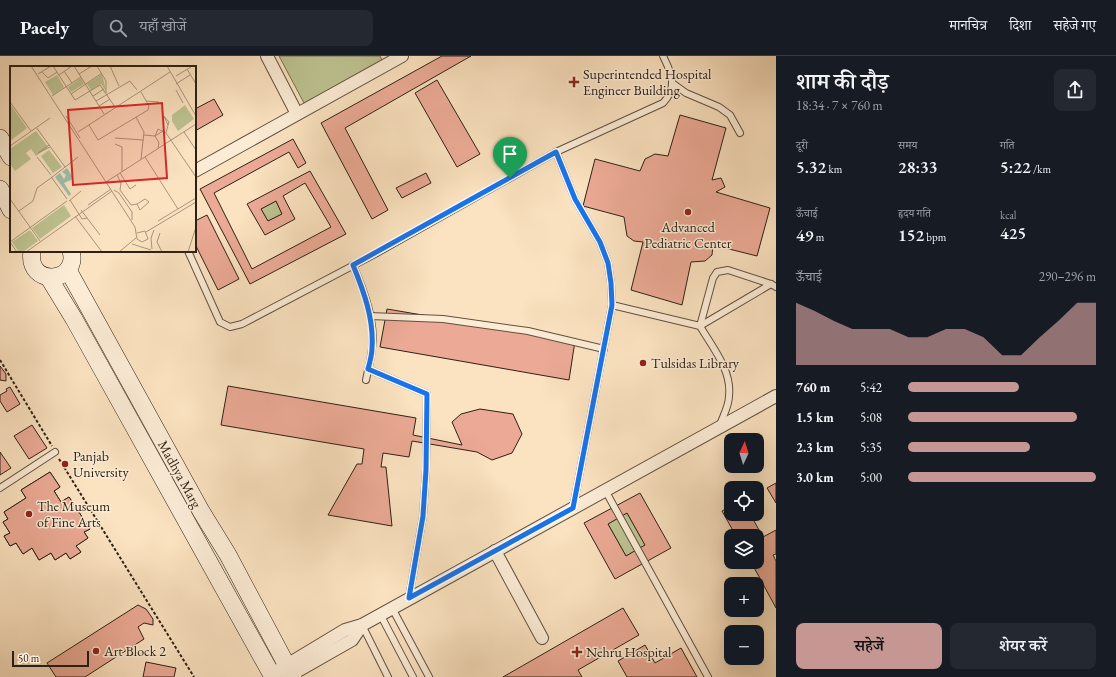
<!DOCTYPE html>
<html lang="hi">
<meta charset="utf-8">
<style>
:root{--surface:#171b24;--page:#242831;--text:#f1f3f6;--muted:#9ea1a6;--line:#363941;--accent:#c59692}
body{margin:0;font-family:"EB Garamond","Noto Serif Devanagari",serif;background:var(--page);color:var(--text);height:100vh;display:flex;flex-direction:column;font-size:15px;white-space:nowrap}
*{box-sizing:border-box;margin:0}
p{font-size:13px;color:var(--muted)}
.icon{flex:none;width:22px;height:22px;fill:none;stroke:currentColor;stroke-width:2;stroke-linecap:round;stroke-linejoin:round}
.map{position:relative;flex:1;overflow:hidden}
.sheet{display:flex;flex-direction:column;background:var(--surface);width:340px}
.sheet>*{flex:none}
.needle{width:26px;rotate:4deg}
.fabs{position:absolute;left:724px;top:377px;display:grid;gap:8px}
.fabs a{display:grid;place-items:center;width:40px;height:40px;border-radius:8px;background:var(--surface);box-shadow:0 4px 16px #0002;font-size:20px}
.scale{position:absolute;left:12px;bottom:10px;width:77px;box-sizing:border-box;padding-left:4px;border:2px solid #2d2115;border-top:0;font-size:11px;line-height:14px;white-space:nowrap;color:#2d2115;-webkit-text-stroke:3px #fcecd6;paint-order:stroke}
.pin{position:absolute;display:grid;place-items:center;width:34px;height:34px;color:#fff;margin:-41px -17px;border-radius:50% 50% 50% 0;rotate:-45deg;box-shadow:0 0 4px #0007}
.pin .icon{rotate:45deg}
.round{display:grid;place-items:center;flex:none;width:42px;height:42px;border-radius:8px;background:var(--page)}
.headline{display:flex;align-items:center;justify-content:space-between;height:68px;padding:0 20px}
h1{font-size:22px;font-weight:600;line-height:30px}
.figures{display:grid;grid-template-columns:repeat(3,1fr);gap:6px;height:68px;padding:4px 20px}
.figures div{display:grid;align-content:center}
.figures b{font-size:17px;font-weight:600}
.figures small{font-size:11px;font-weight:400}
.figures p{font-size:11px}
.chart{height:112px;padding:8px 20px}
.chart p{display:flex;justify-content:space-between}
.chart svg{width:100%;height:72px;margin-top:4px;fill:var(--accent);opacity:.7}
.action{display:flex;gap:8px;margin-top:auto;padding:8px 20px}
.action a{flex:1;height:46px;border-radius:8px;background:var(--accent);color:#111;font-size:16px;font-weight:600;line-height:46px;text-align:center}
.action a+a{background:var(--page);color:var(--text)}
ul{padding:0 20px;list-style:none;font-size:13px}
li{display:grid;grid-template-columns:64px 48px 1fr;align-items:center;height:30px}
li i{height:10px;border-radius:5px;background:var(--accent)}
header{display:flex;align-items:center;gap:24px;box-sizing:border-box;height:56px;padding:0 20px;background:var(--surface);border-bottom:1px solid var(--line)}
header strong{font-size:19px}
nav{display:flex;gap:22px;margin-inline-start:auto;font-size:14px}
.search{width:280px;height:36px;background:var(--page);display:flex;align-items:center;gap:10px;box-sizing:border-box;padding:0 14px;border-radius:8px;color:var(--muted);font-size:15px}
main{display:flex;flex:1;min-height:0}
.map>svg:first-child{display:block}
.green{fill:#bec392;stroke:#767254}
.building{fill:#ecaa96;stroke:#2d2115;fill-rule:evenodd}
.lines{fill:none;stroke-linecap:round;stroke-linejoin:round}
.service-casing{stroke:#605140;stroke-width:8}
.minor-casing{stroke:#605140;stroke-width:14}
.secondary-casing{stroke:#2d2115;stroke-width:18}
.path{stroke:#2d2115;stroke-width:2;stroke-dasharray:3 2;stroke-linecap:butt}
.service{stroke:#fcecd6;stroke-width:6}
.minor{stroke:#fcecd6;stroke-width:12}
.secondary{stroke:#fcecd6;stroke-width:17}
.route-casing{stroke:#fff;stroke-width:8}
.route{stroke:#1a73e8;stroke-width:5}
.poi-dot{fill:#8f2418;stroke:#fcecd6;stroke-width:1.5}
.labels{text-anchor:middle;dominant-baseline:central;stroke-width:3;stroke-linejoin:round;paint-order:stroke}
.poi-label{font-size:14px;fill:#2d2115;stroke:#fcecd6;text-anchor:start}
.street-label{font-size:14px;fill:#2d2115;stroke:#fcecd6}
.inset-road{fill:none;stroke:#a9957c;stroke-width:1}
.view{fill:#d62828;fill-opacity:0.15;stroke:#d62828;stroke-width:2}
.inset-edge{fill:none;stroke:#2d2115;stroke-width:2}
</style>
<header>
<strong>Pacely</strong>
<div class="search"><svg class="icon" aria-label="search" viewBox="0 0 24 24"><circle cx="10" cy="10" r="6"/><path d="M15 15l6 6"/></svg>यहाँ खोजें</div>
<nav><a>मानचित्र</a><a>दिशा</a><a>सहेजे गए</a></nav>
</header>
<main>
<div class="map">
<svg width="776" height="621" viewBox="0 0 776 621">
<rect width="100%" height="100%" fill="#fbe2c0"/>
<filter id="stains"><feTurbulence type="fractalNoise" baseFrequency=".005" numOctaves="4"/><feColorMatrix values="0 0 0 0 .2 0 0 0 0 .09 0 0 0 0 .02 0 0 0 .5 -.17"/></filter>
<radialGradient id="worn" r=".72"><stop offset=".6" stop-color="#630" stop-opacity="0"/><stop offset="1" stop-color="#630" stop-opacity=".3"/></radialGradient>
<!-- green -->
<g class="green">
<path d="M279,0H380L383,6L304,47Z"/>
<path d="M276,145L282,158L268,165L261,153Z"/>
<path d="M627,457L645,489L626,500L608,468Z"/>
</g>
<!-- building -->
<g class="building">
<path d="M442,0H471L345,72L388,154L372,163L321,67Z"/>
<path d="M437,24L480,98L457,111L415,37Z"/>
<path d="M214,43L223,59L195,75V53Z"/>
<path d="M680,59L726,72L712,124L721,122L725,131L716,136L770,152L757,200L713,189L712,199L705,205L691,206L682,249L631,234L643,186L634,185L627,180L624,161L583,150L595,103L640,115L645,103L655,98L668,100Z"/>
<path d="M293,83L306,107L298,112L289,96L214,137L252,213L331,171L305,127L283,140L295,163L265,179L247,148L310,115L346,178L250,228L200,133ZM276,145L282,158L268,165L261,153Z"/>
<path d="M426,117L431,127L402,142L396,132Z"/>
<path d="M207,159L239,223L218,234L195,188V165Z"/>
<path d="M387,253L575,285L569,324L380,291Z"/>
<path d="M0,310L6,318V325L0,324Z"/>
<path d="M228,330L416,362L413,379L462,389L452,366L461,358L480,353L513,358L522,378L512,397L492,404L477,396L412,385L409,401L383,397L381,411H386L392,470L328,459L357,408H362L364,393L221,369Z"/>
<path d="M10,331L20,348L7,356L0,345V339L7,335L6,333Z"/>
<path d="M32,369L47,392L29,403L14,380Z"/>
<path d="M0,396L11,412L0,419Z"/>
<path d="M50,416L60,431L54,435L61,446L69,441L90,473L84,476L88,482L76,490L81,496L70,503L66,497L55,504L51,497L39,504L32,492L23,498L16,487L10,490L4,480L10,477L3,466L8,463L4,456L26,442L21,434ZM58,455L64,465L71,460L79,472L69,478L73,484L64,490L60,484L49,491L44,484L37,489L30,478L22,483L16,475L31,465L35,470Z"/>
<path d="M50,416L60,431L54,435L61,446L69,441L90,473L84,476L88,482L76,490L81,496L70,503L66,497L55,504L51,497L39,504L32,492L23,498L16,487L10,490L4,480L10,477L3,466L8,463L4,456L26,442L21,434Z"/>
<path d="M776,427V447L767,432Z"/>
<path d="M640,437L671,492L615,523L584,467ZM627,457L645,489L626,500L608,468Z"/>
<path d="M731,450V458H750L763,481L776,474V498L773,499L776,505V552L751,506H757V480H736L722,455Z"/>
<path d="M138,549L146,553L153,563V569L144,567L138,571L144,583L85,621H56L47,607Z"/>
<path d="M623,552L639,579L578,614L582,621H503Z"/>
<path d="M645,589L655,607L681,592L697,621H627L618,605Z"/>
<path d="M146,606L176,612L174,621H143Z"/>
</g>
<g class="lines">
<defs>
<g id="service">
<path d="M672,27L686,37L719,51L730,59L740,77"/>
<path d="M556,96L575,143L600,186L608,207L611,227L612,249L573,452"/>
<path d="M188,195L220,266L230,271L242,268L375,198L556,96L663,47C678,31 672,18 663,0"/>
<path d="M353,209C364,235 376,265 372,293C371,303 368,314 366,324"/>
<path d="M612,249L700,270L771,228"/>
<path d="M370,260L443,263L528,275L604,293"/>
<path d="M368,313L427,338L426,414L423,460L409,542"/>
<path d="M720,369C723,360 729,350 729,340C732,314 712,291 700,270L713,222L717,216L728,214L771,228L776,231"/>
<path d="M0,432L55,396"/>
<path d="M605,434L708,621"/>
<path d="M392,552L429,621"/>
<path d="M380,558L413,621"/>
<path d="M362,569L388,621"/>
</g>
<g id="minor">
<path d="M267,0L297,58"/>
<path d="M195,115L402,0"/>
<path d="M495,495L542,582"/>
<path d="M272,618L345,574L362,569L776,340"/>
<path d="M287,621L352,584L362,569"/>
</g>
<g id="secondary">
<path d="M0,82L11,101"/>
<path d="M0,133L11,154"/>
<path d="M32,195C26,232 80,227 71,195"/>
<path d="M68,214L201,455L228,499L293,621"/>
<path d="M49,222L74,263L273,621"/>
</g>
</defs>
<!-- service casing -->
<use href="#service" class="service-casing"/>
<!-- minor casing -->
<use href="#minor" class="minor-casing"/>
<!-- secondary casing -->
<use href="#secondary" class="secondary-casing"/>
<!-- path -->
<g class="path">
<path d="M0,304L52,390"/>
<path d="M59,403L194,621"/>
</g>
<!-- service -->
<use href="#service" class="service"/>
<!-- minor -->
<use href="#minor" class="minor"/>
<!-- secondary -->
<use href="#secondary" class="secondary"/>
</g>
<g class="lines">
<defs>
<path id="route" d="M556,96L575,143L600,186L608,207L611,227L612,249L573,452L409,542L423,460L426,414L427,338L368,313C370,306 372,299 372,292C374,263 364,236 353,209Z"/>
</defs>
<!-- route casing -->
<use href="#route" class="route-casing"/>
<!-- route -->
<use href="#route" class="route"/>
</g>
<!-- markers -->
<g class="poi-dot">
<path d="M572 20h4v4h4v4h-4v4h-4v-4h-4v-4h4z"/>
<circle cx="688" cy="156" r="4"/>
<circle cx="643" cy="307" r="4"/>
<circle cx="65" cy="408" r="4"/>
<circle cx="29" cy="458" r="4"/>
<circle cx="96" cy="595" r="4"/>
<path d="M575 590h4v4h4v4h-4v4h-4v-4h-4v-4h4z"/>
</g>
<g class="labels">
<!-- poi labels -->
<g class="poi-label">
<text x="583" y="18">Superintended Hospital<tspan x="583" dy="16">Engineer Building</tspan></text>
<text x="688" y="171" text-anchor="middle">Advanced<tspan x="688" dy="16">Pediatric Center</tspan></text>
<text x="651" y="307">Tulsidas Library</text>
<text x="73" y="400">Panjab<tspan x="73" dy="16">University</tspan></text>
<text x="37" y="450">The Museum<tspan x="37" dy="16">of Fine Arts</tspan></text>
<text x="104" y="595">Art Block 2</text>
<text x="586" y="596">Nehru Hospital</text>
</g>
<!-- street labels -->
<g class="street-label">
<text transform="translate(180 418) rotate(61)">Madhya Marg</text>
</g>
</g>
<!-- overview -->
<g transform="translate(10 10)">
<rect width="186" height="186" fill="#fbe2c0"/>
<path d="M92,8L96,25L91,18L81,24L77,18ZM47,9L54,21L43,29L35,16ZM71,12L74,18L61,26L58,21ZM0,38L17,62L0,75ZM175,39L184,53L168,65L162,55V49ZM26,65L38,81L26,90L21,83L16,87L21,93L5,105L0,98V83ZM39,84L52,101L43,107L31,90ZM54,139L61,150L30,173L22,162ZM20,164L28,175L13,186H9L2,176Z" fill="#bec392"/>
<path d="M57,102L62,110L61,114L54,117L61,128L59,130L45,111L50,107L54,113L56,109L52,106Z" fill="#a0bfac"/>
<path class="inset-road" d="M21,0L125,161L127,173L132,176L138,173L135,165L127,167M43,0L65,34L90,19L105,41M64,0L94,48M87,0L96,15V27M100,0L109,20M157,0L186,50M177,3L186,18M54,5L62,17M32,6L38,12L47,6M28,8L41,0M69,8L82,0M49,9L62,0M166,10L181,1M166,18L180,9M166,24L173,37M61,28L92,7M42,30L71,11M83,30L94,23M86,35L120,15L127,24M136,35L149,36M0,36L21,65M89,40L100,33M56,50L70,72M126,51L134,66L131,93M79,59L88,74L138,44L139,40L131,26M26,61L55,101M68,66L160,6M174,66L186,84M156,67L158,59L159,56L154,50L158,59M134,69L145,70L153,65M105,72L133,74M105,78L112,81V105M39,79L28,87L40,81M0,80L40,52M148,82L149,77L145,70L148,63L156,67L186,111M27,91L41,109M135,91L168,143M110,107L120,123L126,119M107,109L111,117L110,124L121,139L127,138L130,144L139,136L135,133L127,138M43,110L41,112L68,91M42,112L57,133M96,116L186,58M104,124L109,127L122,146V154M0,133L30,175M60,134L72,153L77,152M59,135L71,125M78,139L101,123M71,144L90,169M9,145L23,135L27,122L41,112M65,150L92,186M148,155L186,132M136,166L186,136M150,167L147,176L152,186M0,176L57,135M0,176L7,186M122,178L141,184M142,183L141,172L144,164M16,186L102,125M109,186L126,172M178,186L186,161"/>
<path class="view" d="M152,37L157,112L63,119L58,44Z"/>
<rect width="186" height="186" class="inset-edge"/>
</g>
<rect width="100%" height="100%" filter="url(#stains)"/>
<rect width="100%" height="100%" fill="url(#worn)"/>
</svg>
<div class="fabs">
<a><svg class="needle" viewBox="-14 -14 28 28"><path d="M0-13l5 13h-10z" fill="#e53935"/><path d="M0 13l5-13h-10z" fill="#9ea1a6"/></svg></a>
<a><svg class="icon" aria-label="locate" viewBox="0 0 24 24"><circle cx="12" cy="12" r="6"/><path d="M12 2v4M12 18v4M2 12h4M18 12h4"/></svg></a>
<a><svg class="icon" aria-label="layers" viewBox="0 0 24 24"><path d="M12 4l9 5-9 5-9-5zM3 14l9 5 9-5"/></svg></a>
<a>+</a>
<a>−</a>
</div>
<div class="scale">50 m</div>
<div class="pin" style="left:510px;top:122px;background:#1e9e55"><svg class="icon" aria-label="arrive" viewBox="0 0 24 24"><path d="M6 21V4h12l-3 4 3 4H6"/></svg></div>
</div>
<section class="sheet">
<div class="headline"><div><h1>शाम की दौड़</h1><p>18:34 · 7 × 760 m</p></div><a class="round"><svg class="icon" aria-label="share" viewBox="0 0 24 24"><path d="M12 15V3M7 8l5-5 5 5M5 13v7h14v-7"/></svg></a></div>
<div class="figures">
<div><p>दूरी</p><b>5.32<small> km</small></b></div>
<div><p>समय</p><b>28:33</b></div>
<div><p>गति</p><b>5:22<small> /km</small></b></div>
</div>
<div class="figures">
<div><p>ऊँचाई</p><b>49<small> m</small></b></div>
<div><p>हृदय गति</p><b>152<small> bpm</small></b></div>
<div><p>kcal</p><b>425</b></div>
</div>
<div class="chart"><p><span>ऊँचाई</span>290–296 m</p>
<svg viewBox="0 0 160 44" preserveAspectRatio="none"><path d="M0 44V6L10 11L20 17L30 22L40 22L50 22L60 27L70 27L80 22L90 22L100 27L110 38L120 38L130 27L140 17L150 6L160 6V44z"/></svg>
</div>
<ul>
<li><b>760 m</b>5:42<i style="width:59%"></i></li>
<li><b>1.5 km</b>5:08<i style="width:90%"></i></li>
<li><b>2.3 km</b>5:35<i style="width:65%"></i></li>
<li><b>3.0 km</b>5:00<i style="width:100%"></i></li>
</ul>
<div class="action"><a>सहेजें</a><a>शेयर करें</a></div>
</section>
</main>
